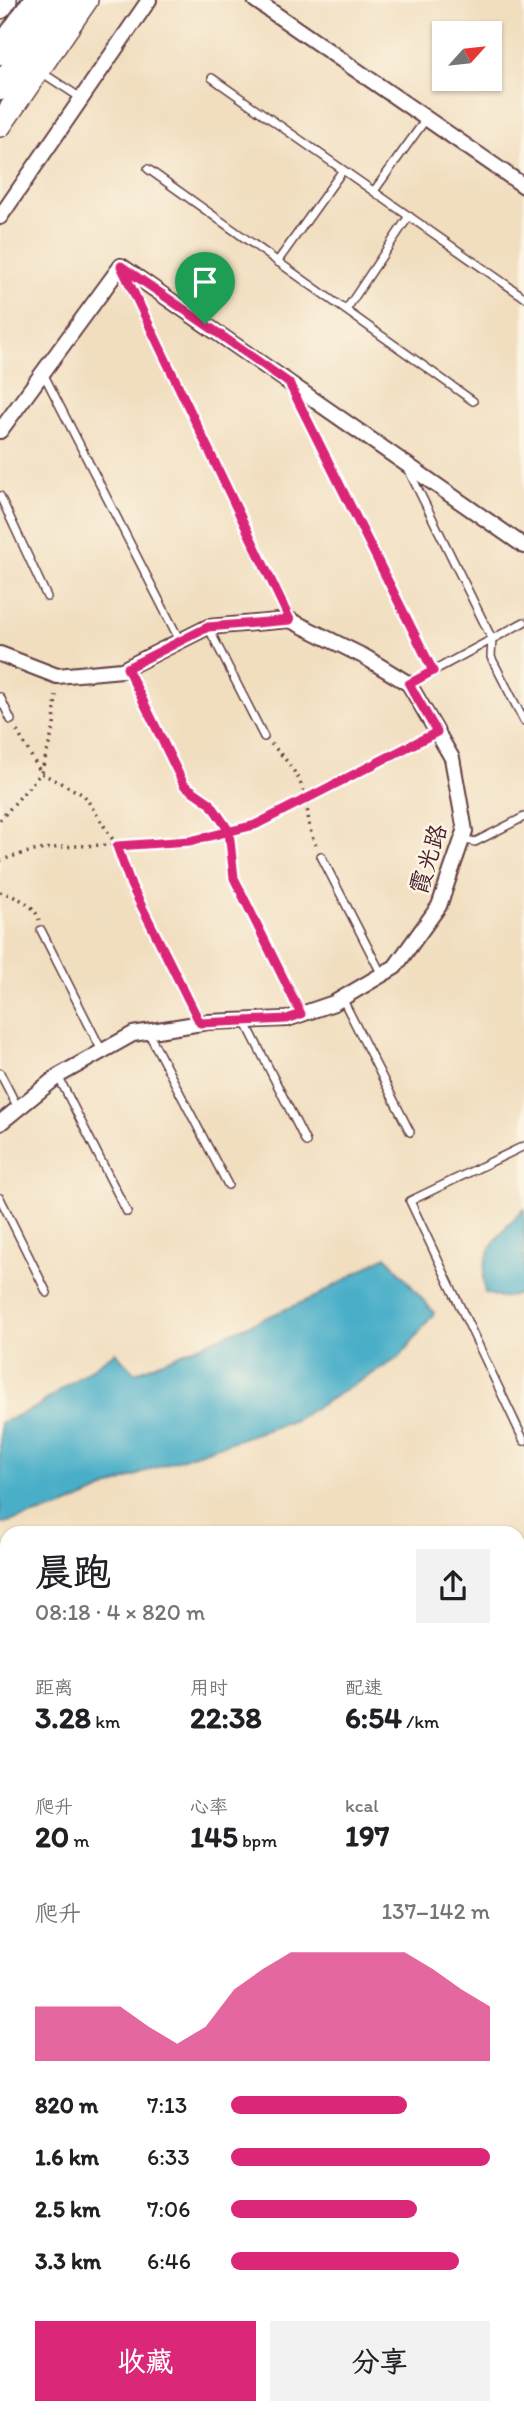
<!DOCTYPE html>
<html lang="zh">
<meta charset="utf-8">
<style>
:root{--surface:#fff;--page:#f2f2f2;--text:#202124;--muted:#757577;--accent:#db2777}
body{margin:0;font-family:Itim,"LXGW WenKai TC",sans-serif;background:var(--page);color:var(--text);height:100vh;display:flex;flex-direction:column;font-size:26px;white-space:nowrap}
*{box-sizing:border-box;margin:0}
p{font-size:23px;color:var(--muted)}
.icon{flex:none;width:38px;height:38px;fill:none;stroke:currentColor;stroke-width:2;stroke-linecap:round;stroke-linejoin:round}
.map{position:relative;flex:1;overflow:hidden}
.side{position:absolute;left:0px;top:1526px;width:525px;height:889px;display:flex;flex-direction:column;background:var(--surface);border-radius:21px 21px 0 0;box-shadow:0 2px 5px #0004}
.side>*{flex:none}
.needle{width:46px;rotate:63deg}
.controls{position:absolute;left:432px;top:21px;display:grid;gap:14px}
.controls a{display:grid;place-items:center;width:70px;height:70px;border-radius:0px;background:var(--surface);box-shadow:0 2px 5px #0004;font-size:35px}
.pin{position:absolute;display:grid;place-items:center;width:60px;height:60px;color:#fff;margin:-72px -30px;border-radius:50% 50% 50% 0;rotate:-45deg;box-shadow:0 0 7px #0007}
.pin .icon{rotate:45deg}
.round{display:grid;place-items:center;flex:none;width:74px;height:74px;border-radius:0px;background:var(--page)}
.summary{display:flex;align-items:center;justify-content:space-between;height:119px;padding:0 35px}
h1{font-size:38px;font-weight:800;line-height:52px}
.stats{display:grid;grid-template-columns:repeat(3,1fr);gap:10px;height:119px;padding:7px 35px}
.stats div{display:grid;align-content:center}
.stats b{font-size:30px;font-weight:800}
.stats small{font-size:19px;font-weight:400}
.stats p{font-size:19px}
.chart{height:196px;padding:14px 35px}
.chart p{display:flex;justify-content:space-between}
.chart svg{width:100%;height:126px;margin-top:7px;fill:var(--accent);opacity:.7}
.primary-button{display:flex;gap:14px;margin-top:auto;padding:14px 35px}
.primary-button a{flex:1;height:80px;border-radius:0px;background:var(--accent);color:#fff;font-size:28px;font-weight:800;line-height:80px;text-align:center}
.primary-button a+a{background:var(--page);color:var(--text)}
ul{padding:0 35px;list-style:none;font-size:23px}
li{display:grid;grid-template-columns:112px 84px 1fr;align-items:center;height:52px}
li i{height:18px;border-radius:9px;background:var(--accent)}
.map>svg:first-child{display:block}
.built{fill:#dfd3b4}
.water{fill:#49afc8;stroke:#4a677a;stroke-width:2}
.lines{fill:none;stroke-linecap:round;stroke-linejoin:round}
.canal{stroke:#49afc8;stroke-width:19}
.lane-casing{stroke:#633c41;stroke-width:10}
.street-casing{stroke:#633c41;stroke-width:18}
.primary-casing{stroke:#633c41;stroke-width:26}
.highway-casing{stroke:#633c41;stroke-width:28}
.path{stroke:#633c41;stroke-width:3.5;stroke-dasharray:2 5;stroke-linecap:butt}
.lane{stroke:#fff;stroke-width:7}
.street{stroke:#fff;stroke-width:14}
.primary{stroke:#fff;stroke-width:23}
.highway{stroke:#fff;stroke-width:24}
.route-casing{stroke:#fff;stroke-width:14}
.route{stroke:#db2777;stroke-width:9}
.labels{text-anchor:middle;dominant-baseline:central;stroke-width:5;stroke-linejoin:round;paint-order:stroke}
.street-label{font-size:24px;fill:#4a1f2b;stroke:#fcf5e5}
</style>
<div class="map">
<svg width="524" height="2415" viewBox="0 0 524 2415">
<rect width="100%" height="100%" fill="#fcf5e5"/>
<filter id="ink" filterUnits="userSpaceOnUse"><feTurbulence type="fractalNoise" baseFrequency=".0143" numOctaves="2"/><feDisplacementMap in="SourceGraphic" scale="14" xChannelSelector="R" yChannelSelector="G"/><feConvolveMatrix kernelMatrix="1 2 1 2 8 2 1 2 1" color-interpolation-filters="sRGB"/></filter>
<filter id="wash" filterUnits="userSpaceOnUse"><feTurbulence type="fractalNoise" baseFrequency=".00686" numOctaves="4" result="noise"/><feDisplacementMap in="SourceGraphic" scale="28" xChannelSelector="R" yChannelSelector="G"/><feGaussianBlur stdDeviation="1.57" result="paint"/><feColorMatrix in="noise" values="0 0 0 0 0 0 0 0 0 0 0 0 0 0 0 0 0 1.4 0 .05"/><feComposite in="paint" operator="in"/></filter>
<g filter="url(#wash)">
<rect width="100%" height="100%" fill="#f1debf"/>
<!-- built -->
<path class="built" d="M7,1938V2075L0,2063V1941Z"/>
<!-- water -->
<g class="water">
<path d="M524,1209V1293L501,1298L485,1293C478,1255 498,1234 524,1209Z"/>
<path d="M386,1256L434,1313L400,1357L295,1420L151,1469L63,1507L0,1524V1423L35,1408L115,1352L135,1373L315,1297Z"/>
</g>
<g class="lines">
<!-- canal -->
<g class="canal">
<path d="M518,1558L524,1555"/>
<path d="M0,1783L7,1780"/>
</g>
</g>
</g>
<g filter="url(#ink)">
<g class="lines">
<defs>
<g id="lane">
<path d="M41,72L81,98"/>
<path d="M212,78L524,297"/>
<path d="M148,169L473,401"/>
<path d="M374,191L426,119"/>
<path d="M277,262L343,170"/>
<path d="M124,273L290,620"/>
<path d="M346,310L409,216"/>
<path d="M43,373L180,641"/>
<path d="M292,389L433,671"/>
<path d="M408,469L492,639L491,657L524,721"/>
<path d="M0,496L47,597"/>
<path d="M208,627L264,737"/>
<path d="M127,668L184,785"/>
<path d="M409,684L524,622"/>
<path d="M0,697L11,720"/>
<path d="M462,839L475,842L524,817"/>
<path d="M321,856L382,975"/>
<path d="M234,878L301,1014"/>
<path d="M131,885L200,1023"/>
<path d="M41,930L102,1051"/>
<path d="M342,998L410,1132"/>
<path d="M245,1021L306,1142"/>
<path d="M148,1032L228,1185"/>
<path d="M0,1073L18,1108"/>
<path d="M58,1076L127,1212"/>
<path d="M524,1146L410,1201L524,1441"/>
<path d="M0,1198L47,1293"/>
<path d="M125,2415L137,2408"/>
</g>
<g id="street">
<path d="M255,0L524,186"/>
<path d="M0,217L149,0"/>
<path d="M0,431L121,266L524,546"/>
<path d="M0,654L57,676L122,670L208,627L290,620L365,657L409,684L452,758L465,831L439,906L395,967L334,1003L287,1019L208,1022L133,1034L58,1076L0,1123"/>
<path d="M0,2090L7,2102"/>
<path d="M186,2408L190,2415"/>
</g>
<g id="primary">
<path d="M0,7L5,0"/>
<path d="M0,125L86,0"/>
<path d="M518,1637L524,1635"/>
<path d="M0,1865L7,1862"/>
<path d="M0,2311L7,2323"/>
<path d="M0,2364L7,2376"/>
<path d="M26,2408L31,2415"/>
<path d="M57,2408L61,2415"/>
</g>
<g id="highway">
<path d="M0,52L36,0"/>
<path d="M0,88L60,0"/>
</g>
</defs>
<!-- lane casing -->
<use href="#lane" class="lane-casing"/>
<!-- street casing -->
<use href="#street" class="street-casing"/>
<!-- primary casing -->
<use href="#primary" class="primary-casing"/>
<!-- highway casing -->
<use href="#highway" class="highway-casing"/>
<!-- path -->
<g class="path">
<path d="M17,731L41,773L84,795L117,846L127,875"/>
<path d="M271,744C286,758 303,780 306,801C309,817 308,831 316,845"/>
<path d="M193,790C224,812 229,830 233,866"/>
<path d="M0,820L41,773L54,727L56,692"/>
<path d="M0,861C58,837 128,850 190,841C265,830 354,773 422,739"/>
<path d="M0,892C15,897 34,902 39,920"/>
</g>
<!-- lane -->
<use href="#lane" class="lane"/>
<!-- street -->
<use href="#street" class="street"/>
<!-- primary -->
<use href="#primary" class="primary"/>
<!-- highway -->
<use href="#highway" class="highway"/>
</g>
</g>
<g class="lines" filter="url(#ink)">
<defs>
<path id="route" d="M205,324L121,266L290,620L208,627L127,668L184,785L210,803L229,831L234,878L301,1014L287,1019L200,1023L131,885L117,846L190,841L255,825L437,732L409,684L433,671L289,383L205,324"/>
</defs>
<!-- route casing -->
<use href="#route" class="route-casing"/>
<!-- route -->
<use href="#route" class="route"/>
</g>
<g class="labels">
<!-- street labels -->
<g class="street-label">
<text transform="translate(428 859) rotate(-73)">霞光路</text>
</g>
</g>
</svg>
<div class="controls">
<a><svg class="needle" viewBox="-14 -14 28 28"><path d="M0-13l5 13h-10z" fill="#e53935"/><path d="M0 13l5-13h-10z" fill="#757577"/></svg></a>
</div>
<div class="pin" style="left:205px;top:324px;background:#1e9e55"><svg class="icon" aria-label="arrive" viewBox="0 0 24 24"><path d="M6 21V4h12l-3 4 3 4H6"/></svg></div>
<section class="side">
<div class="summary"><div><h1>晨跑</h1><p>08:18 · 4 × 820 m</p></div><a class="round"><svg class="icon" aria-label="share" viewBox="0 0 24 24"><path d="M12 15V3M7 8l5-5 5 5M5 13v7h14v-7"/></svg></a></div>
<div class="stats">
<div><p>距离</p><b>3.28<small> km</small></b></div>
<div><p>用时</p><b>22:38</b></div>
<div><p>配速</p><b>6:54<small> /km</small></b></div>
</div>
<div class="stats">
<div><p>爬升</p><b>20<small> m</small></b></div>
<div><p>心率</p><b>145<small> bpm</small></b></div>
<div><p>kcal</p><b>197</b></div>
</div>
<div class="chart"><p><span>爬升</span>137–142 m</p>
<svg viewBox="0 0 160 44" preserveAspectRatio="none"><path d="M0 44V25L10 25L20 25L30 25L40 32L50 38L60 32L70 19L80 12L90 6L100 6L110 6L120 6L130 6L140 12L150 19L160 25V44z"/></svg>
</div>
<ul>
<li><b>820 m</b>7:13<i style="width:68%"></i></li>
<li><b>1.6 km</b>6:33<i style="width:100%"></i></li>
<li><b>2.5 km</b>7:06<i style="width:72%"></i></li>
<li><b>3.3 km</b>6:46<i style="width:88%"></i></li>
</ul>
<div class="primary-button"><a>收藏</a><a>分享</a></div>
</section>
</div>
